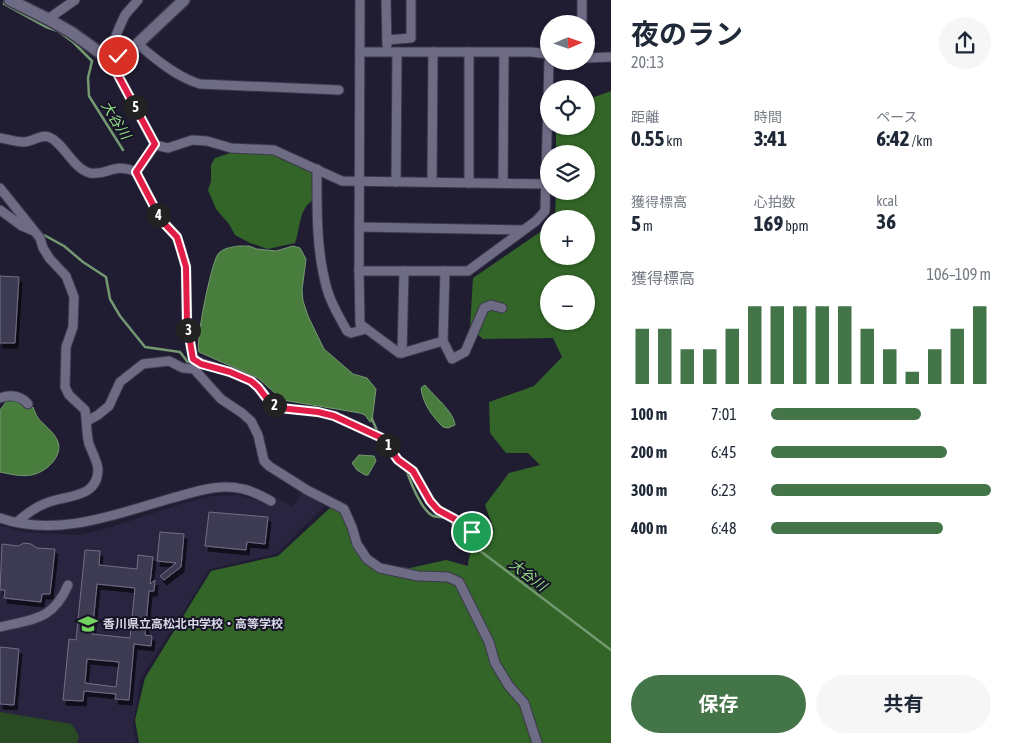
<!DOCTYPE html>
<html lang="ja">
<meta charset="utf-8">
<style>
:root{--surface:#fff;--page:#f6f6f7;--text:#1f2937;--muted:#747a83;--accent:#447549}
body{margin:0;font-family:"Asap Condensed","Noto Sans JP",sans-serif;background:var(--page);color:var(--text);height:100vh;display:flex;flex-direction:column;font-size:19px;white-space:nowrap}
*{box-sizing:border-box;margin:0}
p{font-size:16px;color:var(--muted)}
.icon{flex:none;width:28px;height:28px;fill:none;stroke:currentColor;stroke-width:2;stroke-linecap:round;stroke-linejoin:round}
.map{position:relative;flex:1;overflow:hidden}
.side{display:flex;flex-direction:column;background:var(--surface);width:400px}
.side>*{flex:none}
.needle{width:32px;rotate:88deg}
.controls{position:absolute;left:540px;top:15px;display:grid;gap:10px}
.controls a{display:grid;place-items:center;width:55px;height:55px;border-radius:50%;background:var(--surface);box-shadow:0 1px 4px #0004;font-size:25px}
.pin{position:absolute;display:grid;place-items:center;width:42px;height:42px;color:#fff;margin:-21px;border:2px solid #fff;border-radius:50%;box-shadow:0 1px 5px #0007}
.km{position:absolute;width:25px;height:25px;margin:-12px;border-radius:50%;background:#222;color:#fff;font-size:14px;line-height:25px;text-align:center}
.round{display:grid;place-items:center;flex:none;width:52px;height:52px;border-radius:26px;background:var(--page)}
.head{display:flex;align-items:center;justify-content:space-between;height:85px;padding:0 20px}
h1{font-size:28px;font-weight:700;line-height:38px}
.figures{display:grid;grid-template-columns:repeat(3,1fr);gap:8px;height:85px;padding:5px 20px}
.figures div{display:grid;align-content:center}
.figures b{font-size:21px;font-weight:700}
.figures small{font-size:14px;font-weight:400}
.figures p{font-size:14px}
.chart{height:140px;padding:10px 20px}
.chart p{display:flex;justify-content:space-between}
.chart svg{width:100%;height:90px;margin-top:5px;stroke:var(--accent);stroke-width:6}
.cta{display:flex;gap:10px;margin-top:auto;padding:10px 20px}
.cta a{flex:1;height:58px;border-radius:30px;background:var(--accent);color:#fff;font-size:20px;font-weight:700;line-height:58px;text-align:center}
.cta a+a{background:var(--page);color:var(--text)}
ul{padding:0 20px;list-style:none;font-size:16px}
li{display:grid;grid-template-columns:80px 60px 1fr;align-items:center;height:38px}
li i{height:12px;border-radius:6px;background:var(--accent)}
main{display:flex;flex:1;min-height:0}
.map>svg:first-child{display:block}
.built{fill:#292440}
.green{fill:#2a4a23}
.forest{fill:#326527;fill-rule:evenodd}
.water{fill:#497d3e;stroke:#749971}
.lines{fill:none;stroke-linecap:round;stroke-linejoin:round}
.stream{stroke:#749971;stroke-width:2.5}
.building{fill:#3d3a51;stroke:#716e88;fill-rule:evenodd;filter:url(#shadow)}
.minor-casing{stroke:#3c394b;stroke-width:11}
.tertiary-casing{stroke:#3c394b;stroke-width:14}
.minor{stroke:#6e6b85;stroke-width:9}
.tertiary{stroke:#6e6b85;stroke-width:11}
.route-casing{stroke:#fff;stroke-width:10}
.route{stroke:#e11d48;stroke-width:6}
.labels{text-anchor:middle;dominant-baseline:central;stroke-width:4;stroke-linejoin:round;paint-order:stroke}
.poi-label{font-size:12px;font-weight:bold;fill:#dad9e8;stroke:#171428;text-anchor:start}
.water-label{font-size:14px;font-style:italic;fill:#92db83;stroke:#171428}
</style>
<main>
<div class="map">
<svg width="611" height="743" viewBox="0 0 611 743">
<defs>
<filter id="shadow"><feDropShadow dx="3" dy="5" stdDeviation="0" flood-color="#0009"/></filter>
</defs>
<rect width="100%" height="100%" fill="#201d33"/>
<!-- built -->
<path class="built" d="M303,492L324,506L276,554L210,569L140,680L133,725L136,743H0V525L24,532L80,535L105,529L184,503L212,496L238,495L264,502L271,494L292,507Z"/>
<!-- green -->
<path class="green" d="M0,712L72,724L79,736L77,743H0Z"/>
<!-- forest -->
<g class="forest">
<path d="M611,91V743H139L135,720L145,678L211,571L278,556L330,508L342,511L352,544L368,564L410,568L446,560L468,566C470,545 476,541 494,530L485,505L509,473L540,465L528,453H506L490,433L489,402L534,386L562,357L553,338L483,339L470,328L473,278L549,226V256H586V219H555L556,191H586V154H556V126H586V100ZM549,284H586V321H549Z"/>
<path d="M243,152L273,154L292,161L313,173V200C298,210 301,227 295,243L268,249L250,243L235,235L229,224L216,209L208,190L211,181V165L215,158L230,153Z"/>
</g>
<!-- water -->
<g class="water">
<path d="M239,246H249L257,249L276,251L293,246L300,248L306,259L302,290L303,301L308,316L324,349L353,374L367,378L376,389L372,421L370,422L365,415L360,413L283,400L258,378L199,352C195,343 211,264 218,254C223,248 232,247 239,246Z"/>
<path d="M425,385C434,396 454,412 455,425L448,428L443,427C432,416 423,404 421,388Z"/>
<path d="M10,397L21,400L26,408L33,407C34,410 36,415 38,418C44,426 54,431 58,442C63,457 45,473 31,475C22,477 10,474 0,472V410Z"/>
<path d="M359,455L374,456L376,461L368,475H365L357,470L352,463Z"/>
</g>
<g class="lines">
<!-- stream -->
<g class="stream">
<path d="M5,0L4,4L46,27L58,31L73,42L92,61L88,78L89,96L123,150"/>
<path d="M44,235L64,246L83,262L106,277L110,299L120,316L145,347L180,352L190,365"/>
<path d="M198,368L209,369"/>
<path d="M372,419L378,433"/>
<path d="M407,472C411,483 421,510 433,516C436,517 441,517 445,518"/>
<path d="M450,520C455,526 455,533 458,540L471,544L611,650"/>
</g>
</g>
<!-- building -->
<g class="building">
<path d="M0,276L19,277L15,343H0Z"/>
<path d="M209,512L268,517L265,544L247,542L246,550L205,546Z"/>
<path d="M160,532L184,534L181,567L164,580L160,576L176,563L157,561Z"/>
<path d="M24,543L31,544L37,548L55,549L50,594H42L41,602L4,598L5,590H0L2,544L18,546Z"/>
<path d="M85,550L100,551L99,565L137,569L138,555L153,557L150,584L155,580L154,591H149L145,635L152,636L151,646L134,644L129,700L115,699L116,694L84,691L83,701L63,700L69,639L76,640ZM97,584L135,588L130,638L92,634ZM87,659L119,662L116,687L85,683Z"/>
<path d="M0,647L19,649L14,705L0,704Z"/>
</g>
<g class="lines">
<defs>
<g id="minor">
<path d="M138,0L125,15L119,28L114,41L112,64L155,145L168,148L192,140L207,141L231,148L274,150L342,181L546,184"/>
<path d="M360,0L359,271H468L536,221L545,211L549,61"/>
<path d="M386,0L387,45"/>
<path d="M582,0V24"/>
<path d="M48,19L75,0"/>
<path d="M387,40L411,38V0"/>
<path d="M138,44C156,60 177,77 200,84L339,90"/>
<path d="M360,52H531L549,54"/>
<path d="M586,58L611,57"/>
<path d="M0,138C7,139 16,142 23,142C33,142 40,134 49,137C64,143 73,169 90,173C108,176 113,162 136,172"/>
<path d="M155,145L136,172L161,220L177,237L181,250L186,267L187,324L193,359L201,363L230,372L251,381L262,391L271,404L280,408L318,412L334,416L382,438L398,460L413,471L430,501L438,510L464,524L472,532L485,533"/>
<path d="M317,169C317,210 316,250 327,289C331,304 340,318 347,331L351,333L366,329"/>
<path d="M396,182L397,52"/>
<path d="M432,182L433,52"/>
<path d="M469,183V52"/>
<path d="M503,183L504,52"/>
<path d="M0,188L40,238L43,248L50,259L66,276L74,297L73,327L66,347L65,387L69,395L85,410C87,421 86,433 89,444C92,452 97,461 98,469C98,498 68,495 49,502C37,506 26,514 17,522"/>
<path d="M0,210L22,226L34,231"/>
<path d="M359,227L523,230"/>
<path d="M359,271L360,324L399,353H402L443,341L445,271"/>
<path d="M443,341L452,359L465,352L484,308L491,305L502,308"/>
<path d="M402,353L404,271"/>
<path d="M0,398C11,394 20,395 28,404"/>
<path d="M87,421L98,415L109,406L120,382L143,364L169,361L183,368L194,369L221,399L242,413L251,421L258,435L264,461L269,466L307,490L344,509L352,527L357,544L367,559L380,568L418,576L448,577L459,582L489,642L495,663L509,686L524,703L537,743"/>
<path d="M0,518C57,538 117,514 172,498C195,492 219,483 243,489C253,491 262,496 271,501"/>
<path d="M0,627C34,619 53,620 68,585"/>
</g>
<path id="tertiary" d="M10,0L48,19L71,32L99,52L118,56L131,50L184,0"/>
</defs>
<!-- minor casing -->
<use href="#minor" class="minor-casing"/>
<!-- tertiary casing -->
<use href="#tertiary" class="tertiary-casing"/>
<!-- minor -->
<use href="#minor" class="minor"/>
<!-- tertiary -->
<use href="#tertiary" class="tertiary"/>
</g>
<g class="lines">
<defs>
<path id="route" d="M118,56H111L112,64L155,144L136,172L161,220L177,237L181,250L186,267L187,324L193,359L201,364L230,372L251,381L258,387L271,404L280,408L318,412L334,416L382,438L398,460L413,471L430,501L438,510L464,524L472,532"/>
</defs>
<!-- route casing -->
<use href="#route" class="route-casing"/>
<!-- route -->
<use href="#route" class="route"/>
</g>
<!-- icons -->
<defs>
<symbol id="school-bare" viewBox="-9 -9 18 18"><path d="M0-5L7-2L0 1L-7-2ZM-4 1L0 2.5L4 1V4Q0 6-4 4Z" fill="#72d25e" stroke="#171428" stroke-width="2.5" paint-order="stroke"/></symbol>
</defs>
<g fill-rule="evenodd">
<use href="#school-bare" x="74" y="610" width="28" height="28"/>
</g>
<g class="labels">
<!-- poi labels -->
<g class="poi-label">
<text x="103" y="624">香川県立高松北中学校・高等学校</text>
</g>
<!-- water labels -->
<g class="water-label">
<text transform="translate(116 120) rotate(58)">大谷川</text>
<text transform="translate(528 575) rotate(37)">大谷川</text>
</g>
</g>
</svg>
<div class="controls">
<a><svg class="needle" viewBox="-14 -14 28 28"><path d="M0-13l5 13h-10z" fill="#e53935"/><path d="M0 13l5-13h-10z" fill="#747a83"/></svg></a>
<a><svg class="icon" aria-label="locate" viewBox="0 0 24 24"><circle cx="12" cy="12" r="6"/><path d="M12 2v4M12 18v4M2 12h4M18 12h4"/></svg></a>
<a><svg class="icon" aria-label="layers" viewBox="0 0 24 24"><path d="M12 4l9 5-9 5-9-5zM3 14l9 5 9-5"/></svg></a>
<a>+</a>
<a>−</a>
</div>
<div class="pin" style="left:472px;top:532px;background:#1e9e55"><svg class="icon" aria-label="arrive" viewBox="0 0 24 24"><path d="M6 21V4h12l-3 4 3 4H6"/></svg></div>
<div class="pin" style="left:118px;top:56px;background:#d93025"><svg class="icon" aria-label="check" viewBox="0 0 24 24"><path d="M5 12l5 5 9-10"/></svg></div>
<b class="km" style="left:388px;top:445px">1</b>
<b class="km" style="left:274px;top:405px">2</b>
<b class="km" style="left:188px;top:330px">3</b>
<b class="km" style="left:158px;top:215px">4</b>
<b class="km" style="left:135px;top:107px">5</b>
</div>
<section class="side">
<div class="head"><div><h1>夜のラン</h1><p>20:13</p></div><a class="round"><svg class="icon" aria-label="share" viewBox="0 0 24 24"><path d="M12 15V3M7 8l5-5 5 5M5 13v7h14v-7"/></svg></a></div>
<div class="figures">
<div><p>距離</p><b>0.55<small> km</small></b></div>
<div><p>時間</p><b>3:41</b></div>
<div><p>ペース</p><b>6:42<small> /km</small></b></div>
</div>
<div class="figures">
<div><p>獲得標高</p><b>5<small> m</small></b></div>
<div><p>心拍数</p><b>169<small> bpm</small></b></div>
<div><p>kcal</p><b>36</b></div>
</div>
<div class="chart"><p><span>獲得標高</span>106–109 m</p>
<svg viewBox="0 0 160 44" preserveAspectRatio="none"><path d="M5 44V17M15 44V17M25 44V27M35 44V27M45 44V17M55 44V6M65 44V6M75 44V6M85 44V6M95 44V6M105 44V17M115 44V27M125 44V38M135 44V27M145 44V17M155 44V6"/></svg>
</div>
<ul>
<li><b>100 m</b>7:01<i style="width:68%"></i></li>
<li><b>200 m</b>6:45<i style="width:80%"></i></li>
<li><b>300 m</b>6:23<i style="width:100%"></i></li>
<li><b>400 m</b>6:48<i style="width:78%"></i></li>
</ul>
<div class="cta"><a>保存</a><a>共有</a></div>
</section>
</main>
